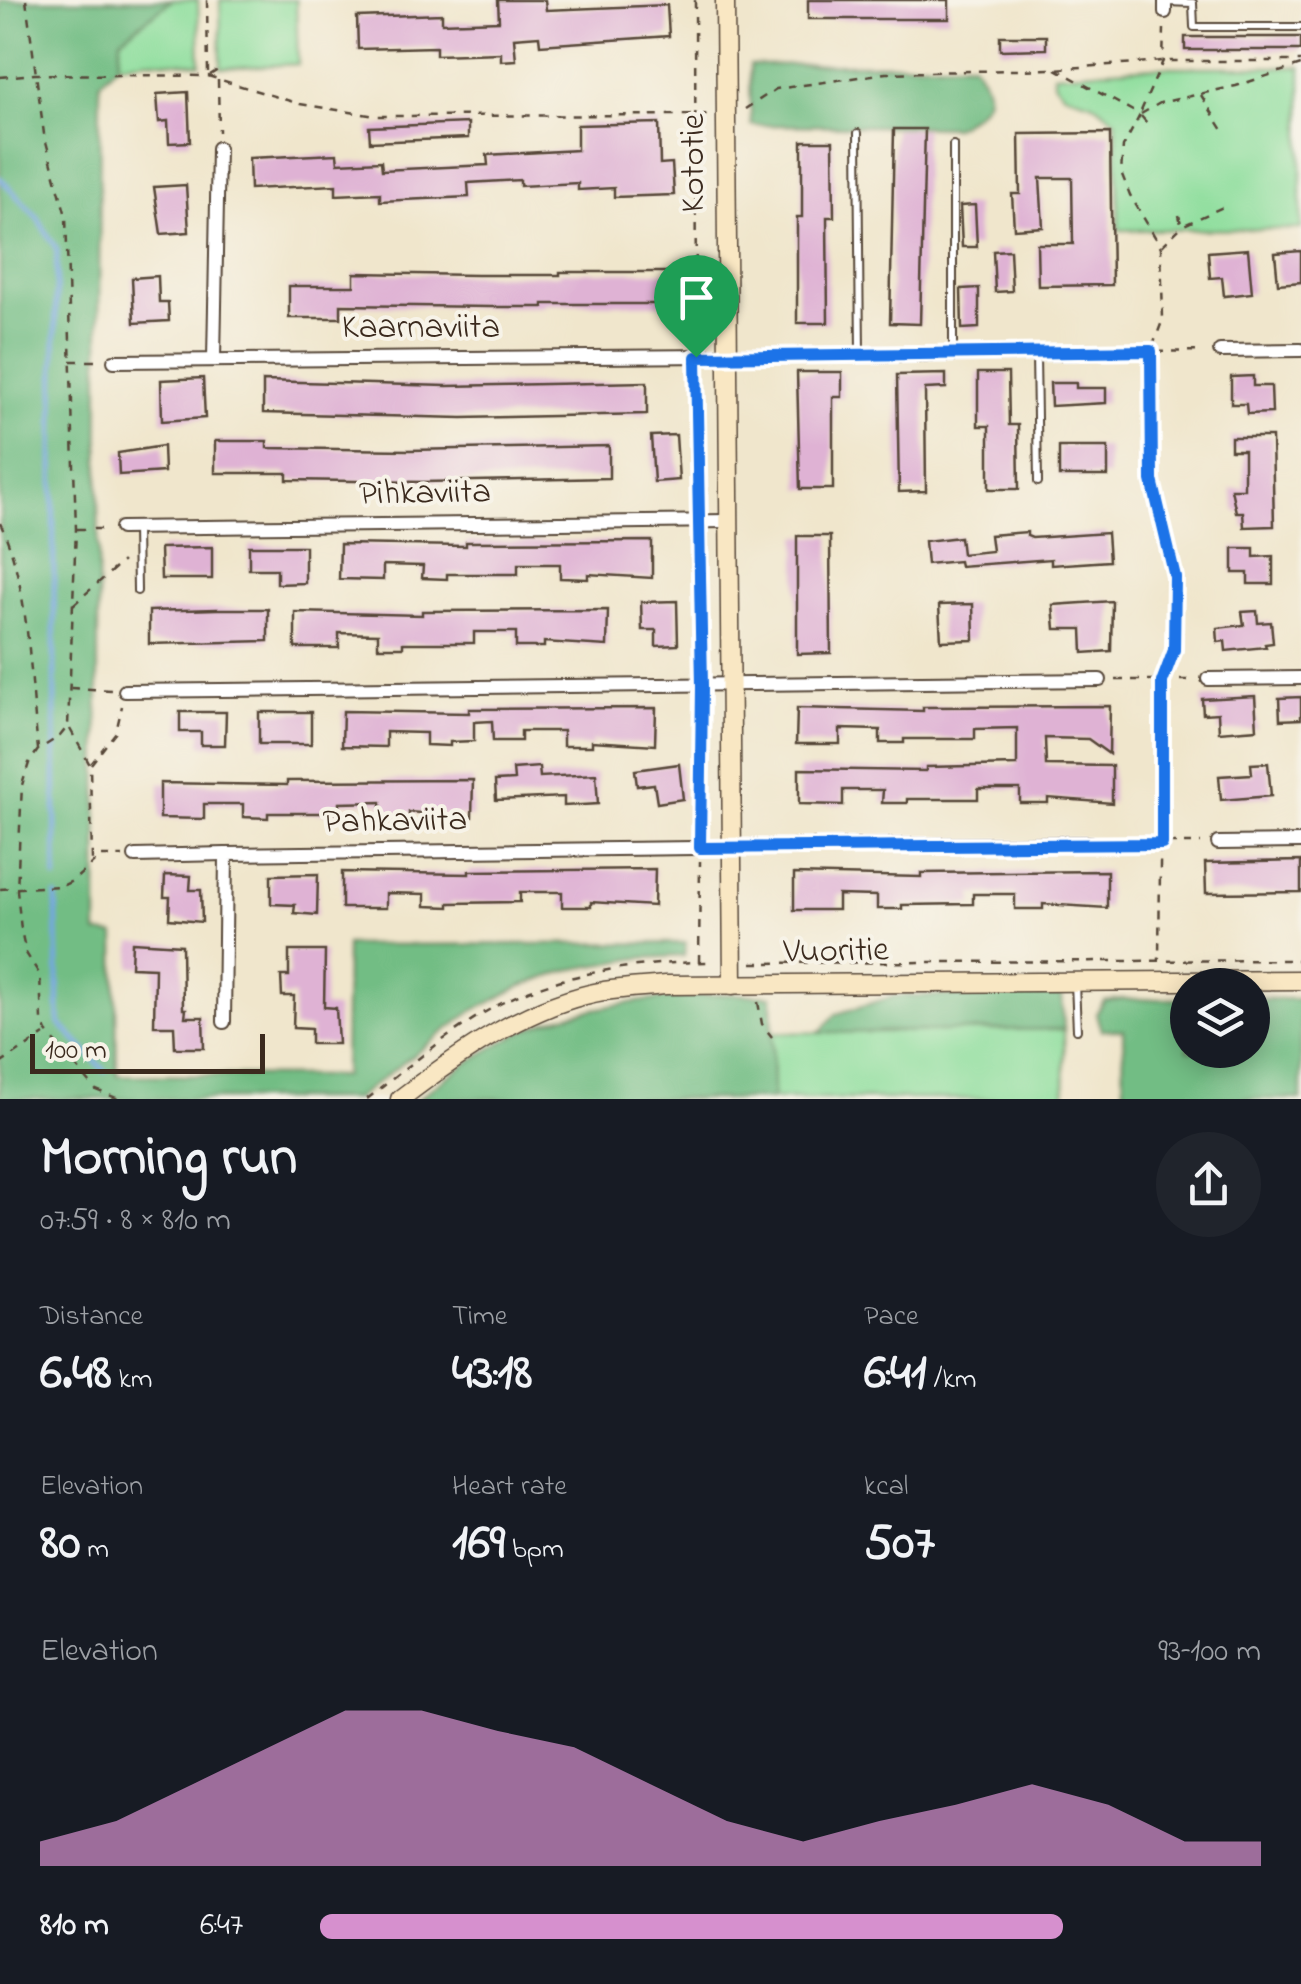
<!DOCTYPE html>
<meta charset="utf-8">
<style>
:root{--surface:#171b24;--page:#20242c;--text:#f1f3f6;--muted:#9ea1a6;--accent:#d690ce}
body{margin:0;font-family:"Indie Flower",sans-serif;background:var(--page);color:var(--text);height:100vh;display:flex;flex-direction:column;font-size:38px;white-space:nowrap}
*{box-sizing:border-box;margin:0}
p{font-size:32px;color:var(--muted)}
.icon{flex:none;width:55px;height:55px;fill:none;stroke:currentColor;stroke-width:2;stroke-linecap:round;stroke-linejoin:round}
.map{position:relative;height:1099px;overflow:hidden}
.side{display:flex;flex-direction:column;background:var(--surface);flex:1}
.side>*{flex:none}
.controls{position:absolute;left:1170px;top:968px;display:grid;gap:20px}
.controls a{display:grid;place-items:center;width:100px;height:100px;border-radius:50%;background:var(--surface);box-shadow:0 5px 25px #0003;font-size:50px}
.scale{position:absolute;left:30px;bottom:25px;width:235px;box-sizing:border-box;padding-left:10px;border:5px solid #3b2a1e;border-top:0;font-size:28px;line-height:35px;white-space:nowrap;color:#3b2a1e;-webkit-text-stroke:8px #f7f3e8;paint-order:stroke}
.pin{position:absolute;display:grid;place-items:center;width:85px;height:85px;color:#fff;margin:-102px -42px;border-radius:50% 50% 50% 0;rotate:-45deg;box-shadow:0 0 10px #0007}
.pin .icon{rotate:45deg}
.round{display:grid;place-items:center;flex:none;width:105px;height:105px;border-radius:52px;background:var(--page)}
.head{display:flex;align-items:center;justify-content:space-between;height:170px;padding:0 40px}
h1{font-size:55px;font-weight:700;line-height:75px}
.figures{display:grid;grid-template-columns:repeat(3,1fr);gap:15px;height:170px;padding:10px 40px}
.figures div{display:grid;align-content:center}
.figures b{font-size:50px;font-weight:700}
.figures small{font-size:28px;font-weight:400}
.figures p{font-size:28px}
.chart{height:280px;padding:20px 40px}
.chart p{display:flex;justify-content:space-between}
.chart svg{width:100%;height:180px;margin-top:10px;fill:var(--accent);opacity:.7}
ul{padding:0 40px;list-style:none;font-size:32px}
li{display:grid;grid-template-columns:160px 120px 1fr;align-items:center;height:75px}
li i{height:25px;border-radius:12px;background:var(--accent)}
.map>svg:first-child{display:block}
.green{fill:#8ede9d;stroke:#64845e;stroke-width:2.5}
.forest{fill:#72bd84;stroke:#567451;stroke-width:2.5}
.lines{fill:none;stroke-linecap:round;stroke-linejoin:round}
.stream{stroke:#75a6e0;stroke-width:5}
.building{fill:#dfb2d4}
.lane-casing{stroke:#564638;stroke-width:10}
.street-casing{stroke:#564638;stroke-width:16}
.secondary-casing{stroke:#564638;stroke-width:21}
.path{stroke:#564638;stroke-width:2.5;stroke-dasharray:8 8;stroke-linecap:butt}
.lane{stroke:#fff;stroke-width:6}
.street{stroke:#fff;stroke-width:12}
.secondary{stroke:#f9e7c3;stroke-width:18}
.route-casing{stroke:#fff;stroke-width:20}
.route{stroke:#1a73e8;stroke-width:12}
.labels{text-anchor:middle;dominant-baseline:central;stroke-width:8;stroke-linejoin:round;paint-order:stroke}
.street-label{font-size:35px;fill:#3b2a1e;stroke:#f7f3e8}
</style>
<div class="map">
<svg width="1301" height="1099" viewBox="0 0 1301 1099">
<rect width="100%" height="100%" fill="#f7f3e8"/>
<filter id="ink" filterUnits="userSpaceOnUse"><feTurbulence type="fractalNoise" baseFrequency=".01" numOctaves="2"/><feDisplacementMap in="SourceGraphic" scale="20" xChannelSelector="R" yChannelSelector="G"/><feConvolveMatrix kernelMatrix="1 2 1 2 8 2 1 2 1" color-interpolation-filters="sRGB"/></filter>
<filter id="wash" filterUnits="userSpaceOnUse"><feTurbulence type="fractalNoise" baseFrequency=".0048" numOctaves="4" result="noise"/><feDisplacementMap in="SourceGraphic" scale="40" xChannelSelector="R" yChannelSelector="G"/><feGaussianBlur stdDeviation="2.25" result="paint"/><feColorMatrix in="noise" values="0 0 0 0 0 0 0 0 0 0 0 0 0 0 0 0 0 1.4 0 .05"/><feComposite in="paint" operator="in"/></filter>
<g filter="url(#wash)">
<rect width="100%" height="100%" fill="#f0e6cc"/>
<!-- green -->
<g class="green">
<path d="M172,0H198L200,64L149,60L118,64L121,39Z"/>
<path d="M220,0H296L298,64L221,68Z"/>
<path d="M1155,67H1301V229L1119,230L1116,120L1091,102L1064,94L1054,82V74Z"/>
<path d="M1064,1029L1065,1099H773L772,1033Z"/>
</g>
<!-- forest -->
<g class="forest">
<path d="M0,0H172L121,39L118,64L100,82L97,933L115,935L117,1075L344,1076L346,945L686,943L684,956L639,958L569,970L522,986L471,1012L355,1099H0Z"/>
<path d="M973,63C998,95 989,107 955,127L751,125L750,65Z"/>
<path d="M728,994L772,996L773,1099H418C452,1071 510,1033 552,1020C609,1002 668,998 728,994Z"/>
<path d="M1062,995L1064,1029L819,1033L836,1014L895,996Z"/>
<path d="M1122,999H1187L1188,1050H1252L1253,999H1301V1099H1124L1123,1030H1101L1096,1014L1104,1001Z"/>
</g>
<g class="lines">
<!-- stream -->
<g class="stream">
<path d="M0,178L37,217L57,250L53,450L56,878"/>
<path d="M56,896L59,1023L105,1071"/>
</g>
</g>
<g id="blocks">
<!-- building -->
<g class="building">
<path d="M498,0H545L546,10L667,5L669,36L540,45L539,36L514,38L516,60L501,61V53L436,55V47L358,49L357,17L442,14V23L499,21Z"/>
<rect x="808" y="0" width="141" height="19"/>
<path d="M1000,36H1046V49L1000,50Z"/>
<rect x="1185" y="37" width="116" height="13"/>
<path d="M188,92L190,142L169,143L168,121L159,122L157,94Z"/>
<path d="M468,123V138L370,142L369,127Z"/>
<path d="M659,123L660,164L672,163L674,195L614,197V188L578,190V183L520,186V180L468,183L469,197L380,201V193L336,195V185L250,189L249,158L337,154L338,163L381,161L382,170L488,165L487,155L577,150V125Z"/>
<path d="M894,129H925L920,324L890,323Z"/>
<path d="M1110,133L1112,285L1038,286L1037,244H1073L1072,178H1040L1043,227L1014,229L1012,194H1020L1019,134Z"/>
<path d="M802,141H833L834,217H827L828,323H797V217H802Z"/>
<path d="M186,185L189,232L161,234L154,187Z"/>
<path d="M975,205L977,247H962L960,206Z"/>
<path d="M1248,249L1252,293L1224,296L1222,277L1210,278L1208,252Z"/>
<path d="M1010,250L1012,291L995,292L993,251Z"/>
<path d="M1301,251V282L1278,284L1275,253Z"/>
<path d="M560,272H676L677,304H543V307H491L341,305V318H289V286H354V273L477,275H560Z"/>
<path d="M158,276L159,302H168L169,321L134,323L132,278Z"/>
<path d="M979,288V328L962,329L961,289Z"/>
<path d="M797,372H842V397H833V489H800Z"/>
<path d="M978,373H1008L1009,425H1018L1019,489H989V426H978Z"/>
<path d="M946,374V388L925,389L926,491L899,492L897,375Z"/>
<path d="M1253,376V386H1271L1272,413L1247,414L1246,404H1231V377Z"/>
<path d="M203,378L205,418L162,421L161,380Z"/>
<path d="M263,381L447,386L647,382V414L462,418L263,413Z"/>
<path d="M1050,383H1076V388H1106V403L1051,406Z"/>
<path d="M676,435L679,480L654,482L651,436Z"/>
<path d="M1231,437H1272L1274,526L1244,527L1243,512H1236L1231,489H1244V450H1231Z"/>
<path d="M215,441H267V448L409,450L609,446V478L423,482L287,480V473H215Z"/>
<path d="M163,446L164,472L119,475L118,453Z"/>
<rect x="1059" y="447" width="49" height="29"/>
<path d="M1027,532V536L1032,538L1107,533L1109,561L1051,565V559L960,566L959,561L927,564L925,541L960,537L962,554L992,551L990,535Z"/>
<path d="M797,536H830L831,653L797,654Z"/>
<path d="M652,541V578L588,574V579L560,578V564H518V574H447V579L422,578L423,566L383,565V580L339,579L340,544L466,546V542Z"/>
<path d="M249,546H305V583L277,584V569H249Z"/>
<path d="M212,547V579H161L160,548Z"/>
<path d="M1233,548H1254V557L1273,556V584H1248V573H1233Z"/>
<path d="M677,601L678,645L656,646V630H642L641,602Z"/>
<path d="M1112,601L1111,651L1083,653L1082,629H1055L1053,605Z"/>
<path d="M973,604L974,640L941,641L939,605Z"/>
<path d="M217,609H268V641L149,644V611Z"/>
<path d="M608,610L607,646L544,642V647H516V632H474V643H403V647H378V634L339,633V648H295V612L422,615V611Z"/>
<path d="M1257,611L1258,623L1271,622L1273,643L1265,644L1266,647L1226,651L1225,641L1218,642L1217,628L1244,625L1242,612Z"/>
<path d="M1255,696L1257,729L1219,732L1218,713L1203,714L1202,699Z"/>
<path d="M1301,697V719L1280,720L1279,698Z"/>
<path d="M1110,706L1109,754L1088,739L1045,738L1046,765L1112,766V803L1048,798V803H1020V789H978V799H907V803H882L883,790H843V805L799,804V769L926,771V767L1017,765V728L975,729V739H904V743H880V730L840,729V744H796L797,708L923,711V707Z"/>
<path d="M656,708L655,745L592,741V746H563V731H521V741H493L492,721L474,722V741L450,742V746L426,745V733L386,732V747L342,746L343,711L469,713V709Z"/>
<path d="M180,712H226L225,745H201V732H180Z"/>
<rect x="259" y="712" width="52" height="32"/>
<path d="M1268,763L1271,796L1221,800L1219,776L1252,774L1251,764Z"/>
<path d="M679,764L683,799L657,803L654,784L637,786L635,770Z"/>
<path d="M539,767L540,777L596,774L598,804L564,806V797L496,800L495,781L514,780L513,769Z"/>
<path d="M473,780L472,817L409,812V817H381V802L339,803V813H268V818L243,817V804H204V819L160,818V783L287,785V781Z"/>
<path d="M1301,861V892L1206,893L1205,863Z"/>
<path d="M655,869L654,906L591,902V907H562V892H520V902L449,903V907L425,906V894L386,893V908H342V872L469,874V871Z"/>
<path d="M1107,871V908L1043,904V909H1015V894H973V904L902,905V909H877V896L838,895V910H794V874L921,877V873Z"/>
<path d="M318,874L317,915L294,913L295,905L271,904V875Z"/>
<path d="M165,875L191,876L190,890H201L202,922L169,919L170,897H164Z"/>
<path d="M132,942L182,945L183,1009H186L185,1017H203L204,1048H175L174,1026H154L155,968L131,967Z"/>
<path d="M289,951H325L324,1007L336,1008L338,1044H311V1029L293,1028L294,996H282L281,976H289Z"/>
</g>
</g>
</g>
<g filter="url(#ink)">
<use href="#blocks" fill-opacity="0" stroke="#564638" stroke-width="2.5"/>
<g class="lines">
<defs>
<g id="lane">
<path d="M1166,2L1193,3L1194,27H1301"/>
<path d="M858,133L860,354"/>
<path d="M953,145V353"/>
<path d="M1036,355L1038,482"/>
<path d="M136,528L137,591"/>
<path d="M1075,983L1077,1030"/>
</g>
<g id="street">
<path d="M1165,12V0"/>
<path d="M1220,351L1301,350"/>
<path d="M214,359L218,148"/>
<path d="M114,361L1077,353"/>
<path d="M121,528L729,521"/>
<path d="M1208,679L1301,678"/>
<path d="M125,691L1100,680"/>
<path d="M1218,843L1301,842"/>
<path d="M135,856L226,854"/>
<path d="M224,1022L226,854L1089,843"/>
</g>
<g id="secondary">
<path d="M725,0L733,985"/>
<path d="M400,1099C459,1054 529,1004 604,991C624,988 645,987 666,985L1301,980"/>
</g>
</defs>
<!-- lane casing -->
<use href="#lane" class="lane-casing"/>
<!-- street casing -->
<use href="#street" class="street-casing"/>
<!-- secondary casing -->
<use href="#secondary" class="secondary-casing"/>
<!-- path -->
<g class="path">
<path d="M26,0L44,134L66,216L76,529L68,726L60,736L38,750L29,763L22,785L17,890L21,930L26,953L40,975L42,1020L47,1032L96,1090L119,1099"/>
<path d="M207,0L208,74"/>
<path d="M695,0L696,343"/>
<path d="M1056,69L1140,115L1123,147L1121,172L1130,195L1161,247L1163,319L1151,351L1152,480L1175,577L1174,650L1162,682L1159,960"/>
<path d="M210,75L221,68"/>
<path d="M0,77L35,74L208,76L300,104L376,116L708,115"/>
<path d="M218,80L219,132"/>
<path d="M1201,95L1226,135"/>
<path d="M745,109L776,89L886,73L1055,69L1163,61H1301"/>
<path d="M1141,111L1163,61L1164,29"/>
<path d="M1141,114L1160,103L1236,86L1301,65"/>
<path d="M1141,116L1147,123"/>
<path d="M1179,215L1181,224"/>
<path d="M1162,246L1182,226L1227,205"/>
<path d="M1092,353L1204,351"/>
<path d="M71,361H98"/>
<path d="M696,371L699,508"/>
<path d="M0,523C30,585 30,680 38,749"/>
<path d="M77,529H104"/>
<path d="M700,536L702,668"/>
<path d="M73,605L123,561"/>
<path d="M1116,680H1193"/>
<path d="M71,688L113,690"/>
<path d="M70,729L90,765L92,860"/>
<path d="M91,764L116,732L122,706"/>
<path d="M700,833L702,701"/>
<path d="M1104,843H1201"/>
<path d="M0,889L62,886L74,880L101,856H123"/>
<path d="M699,962L700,861"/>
<path d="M752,963L1301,960"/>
<path d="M758,1002L762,1024L772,1037"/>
<path d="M0,1064L44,1035"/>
<path d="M367,1099C416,1061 468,1015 526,992C584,969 652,962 714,962"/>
</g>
<!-- lane -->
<use href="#lane" class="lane"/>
<!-- street -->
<use href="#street" class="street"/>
<!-- secondary -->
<use href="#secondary" class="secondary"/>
</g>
</g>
<g class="lines" filter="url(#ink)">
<defs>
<path id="route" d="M1151,351L1152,480L1175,577L1174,650L1162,682V844L700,848L702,686L696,357Z"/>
</defs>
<!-- route casing -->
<use href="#route" class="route-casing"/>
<!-- route -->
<use href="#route" class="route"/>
</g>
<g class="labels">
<!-- street labels -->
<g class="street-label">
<text transform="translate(694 163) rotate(-90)">Kototie</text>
<text x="421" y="328">Kaarnaviita</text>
<text transform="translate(425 494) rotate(-1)">Pihkaviita</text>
<text transform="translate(395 822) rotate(-1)">Pahkaviita</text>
<text transform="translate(836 952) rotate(-1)">Vuoritie</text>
</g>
</g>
</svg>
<div class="controls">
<a><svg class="icon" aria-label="layers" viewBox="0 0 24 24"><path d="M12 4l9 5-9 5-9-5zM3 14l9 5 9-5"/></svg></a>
</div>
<div class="scale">100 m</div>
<div class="pin" style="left:696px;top:357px;background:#1e9e55"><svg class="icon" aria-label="arrive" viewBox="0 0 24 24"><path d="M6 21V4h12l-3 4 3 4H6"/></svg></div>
</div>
<section class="side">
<div class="head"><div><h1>Morning run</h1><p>07:59 · 8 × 810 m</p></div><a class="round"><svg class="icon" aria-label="share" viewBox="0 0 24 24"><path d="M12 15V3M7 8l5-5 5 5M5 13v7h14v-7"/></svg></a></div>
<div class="figures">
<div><p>Distance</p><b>6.48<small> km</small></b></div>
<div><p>Time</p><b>43:18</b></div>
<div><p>Pace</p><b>6:41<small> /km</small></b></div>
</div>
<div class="figures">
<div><p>Elevation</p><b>80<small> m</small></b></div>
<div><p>Heart rate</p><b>169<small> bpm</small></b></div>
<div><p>kcal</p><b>507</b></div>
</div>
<div class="chart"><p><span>Elevation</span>93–100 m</p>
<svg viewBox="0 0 160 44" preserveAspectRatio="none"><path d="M0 44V38L10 33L20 24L30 15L40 6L50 6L60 11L70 15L80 24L90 33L100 38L110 33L120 29L130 24L140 29L150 38L160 38V44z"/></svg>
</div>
<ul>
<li><b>810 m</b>6:47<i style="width:79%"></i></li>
</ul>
</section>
